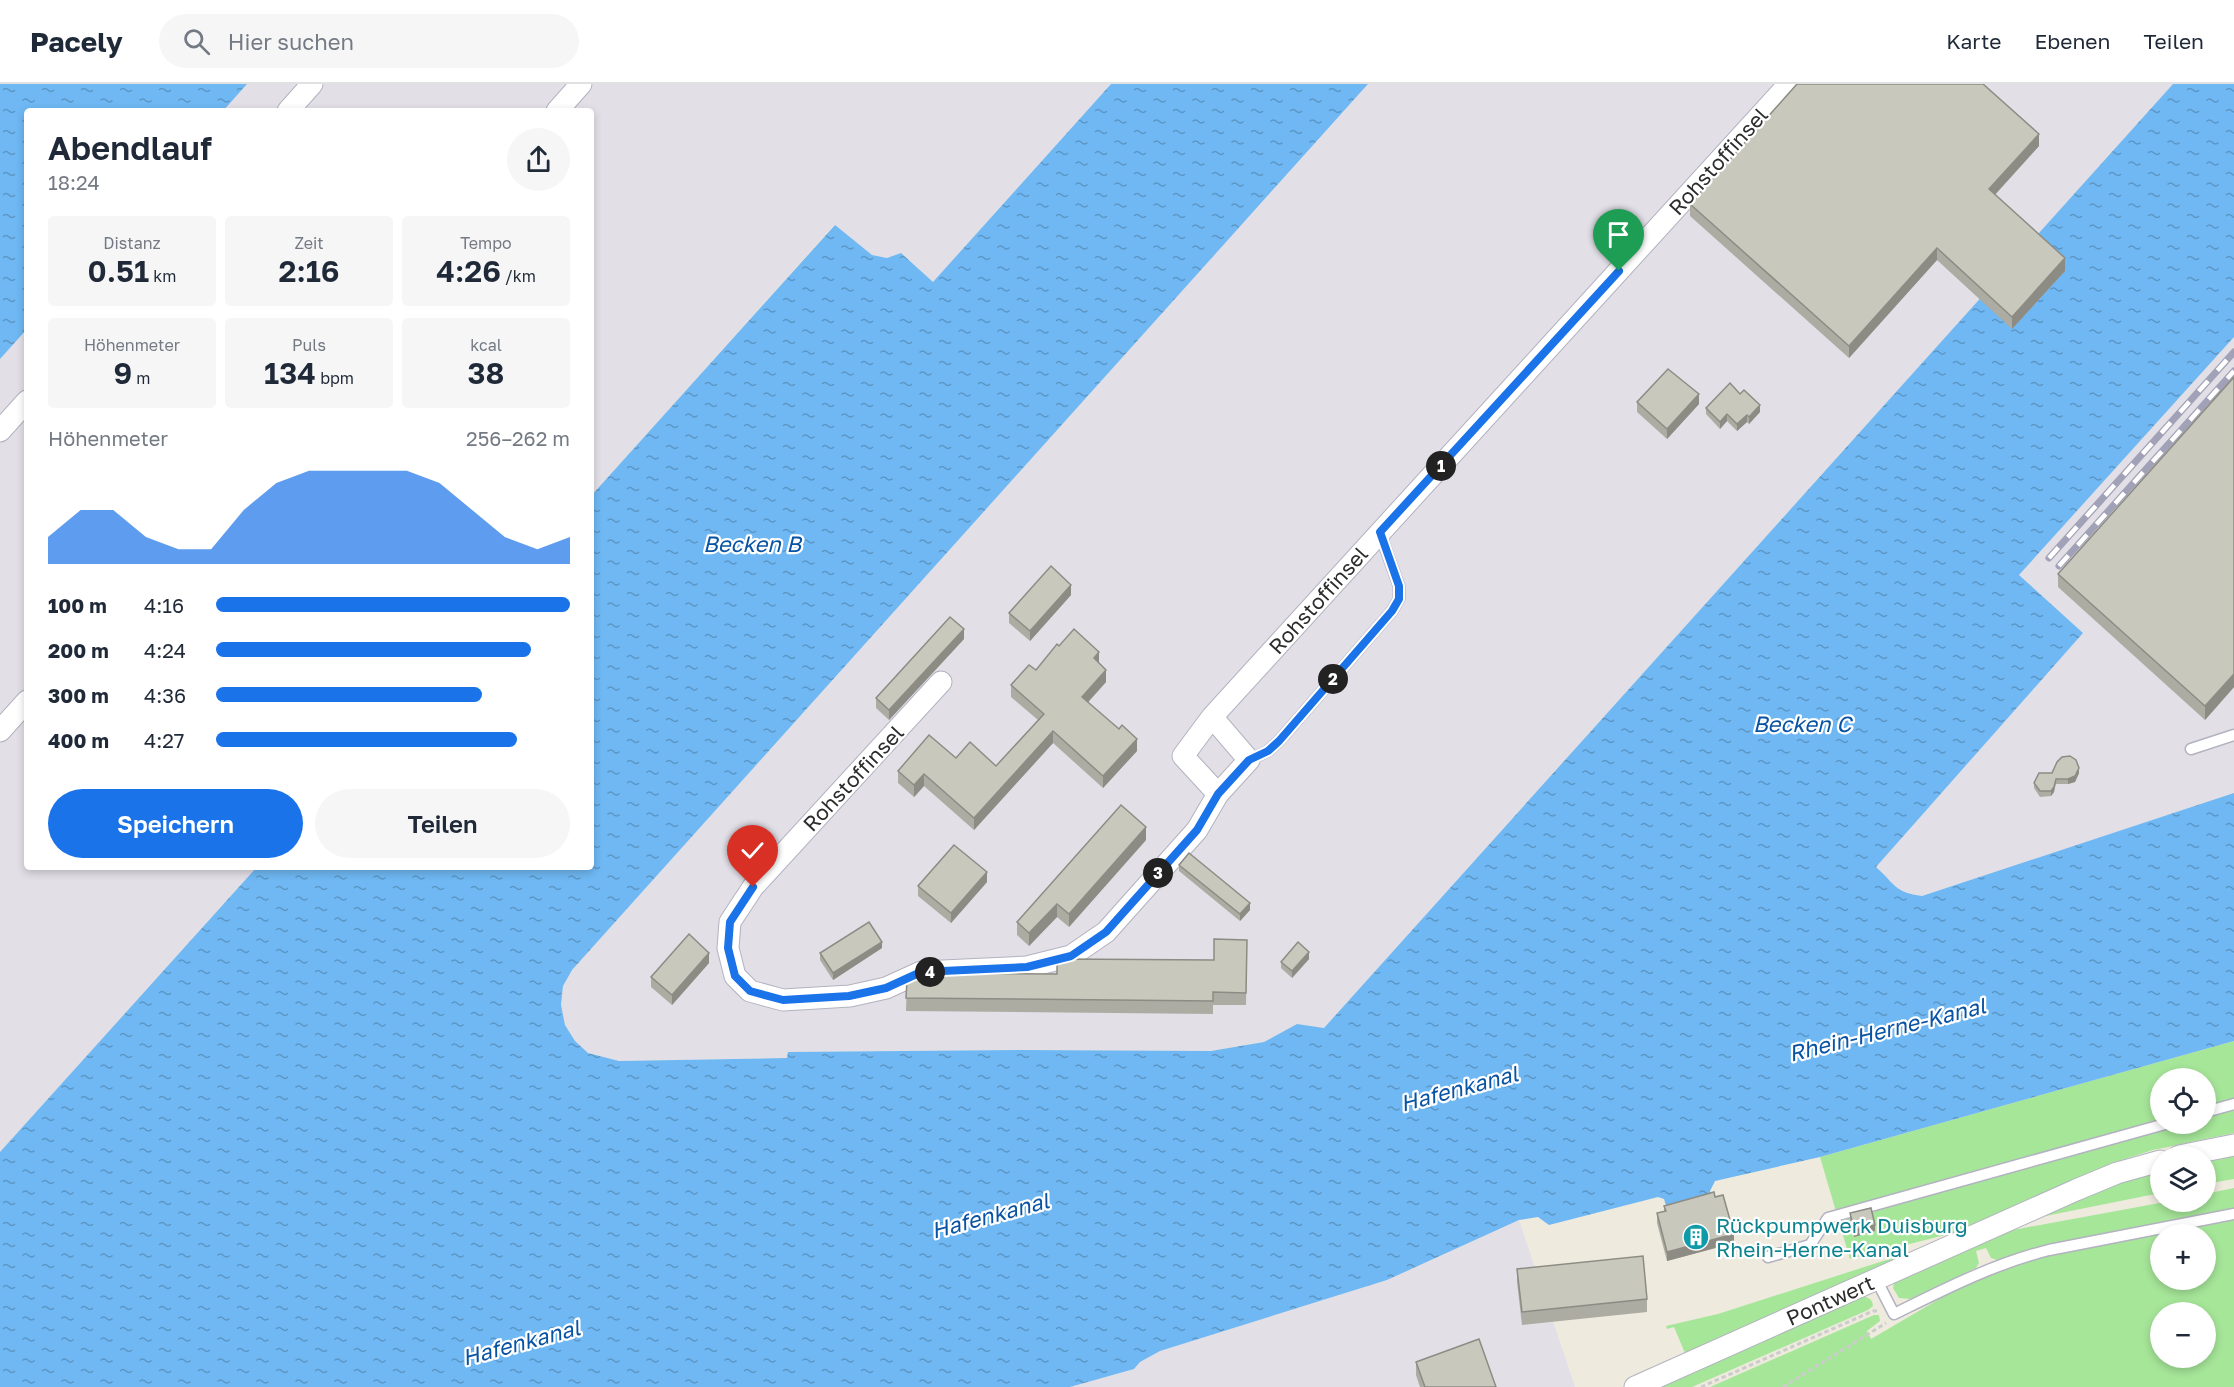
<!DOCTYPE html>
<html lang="de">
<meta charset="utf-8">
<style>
:root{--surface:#fff;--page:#f6f6f7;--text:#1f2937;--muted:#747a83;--line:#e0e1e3;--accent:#1a73e8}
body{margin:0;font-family:"Golos Text",sans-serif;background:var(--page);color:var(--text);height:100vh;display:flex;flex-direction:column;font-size:22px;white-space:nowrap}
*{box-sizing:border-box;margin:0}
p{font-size:20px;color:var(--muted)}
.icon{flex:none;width:33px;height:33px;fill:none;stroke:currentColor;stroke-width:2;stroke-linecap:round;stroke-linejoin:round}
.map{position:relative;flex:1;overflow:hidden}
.sheet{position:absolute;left:24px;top:24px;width:570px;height:762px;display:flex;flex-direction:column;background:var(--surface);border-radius:6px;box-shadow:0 3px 9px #0003}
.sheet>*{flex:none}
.fabs{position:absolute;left:2150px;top:984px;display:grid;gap:12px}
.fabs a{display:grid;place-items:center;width:66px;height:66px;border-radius:50%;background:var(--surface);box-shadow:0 3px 9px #0003;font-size:30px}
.pin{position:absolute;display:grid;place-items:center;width:51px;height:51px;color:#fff;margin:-62px -26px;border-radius:50% 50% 50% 0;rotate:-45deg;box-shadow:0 0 6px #0007}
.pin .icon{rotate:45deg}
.km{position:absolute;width:30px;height:30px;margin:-15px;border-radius:50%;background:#222;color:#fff;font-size:16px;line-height:30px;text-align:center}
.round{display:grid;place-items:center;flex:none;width:63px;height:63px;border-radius:32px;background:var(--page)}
.head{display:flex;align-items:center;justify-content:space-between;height:102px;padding:0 24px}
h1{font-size:33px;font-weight:600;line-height:45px}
.metrics{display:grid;grid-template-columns:repeat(3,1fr);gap:9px;height:102px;padding:6px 24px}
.metrics div{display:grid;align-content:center;border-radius:6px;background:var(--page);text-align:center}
.metrics b{font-size:30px;font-weight:600}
.metrics small{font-size:16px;font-weight:400}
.metrics p{font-size:16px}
.chart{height:168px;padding:12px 24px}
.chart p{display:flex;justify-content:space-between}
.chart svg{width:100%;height:108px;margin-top:6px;fill:var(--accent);opacity:.7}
.primary-button{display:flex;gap:12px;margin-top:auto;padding:12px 24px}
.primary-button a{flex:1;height:69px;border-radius:36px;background:var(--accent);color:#fff;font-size:24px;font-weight:600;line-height:69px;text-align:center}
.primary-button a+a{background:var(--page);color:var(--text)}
ul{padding:0 24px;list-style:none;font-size:20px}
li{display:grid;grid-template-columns:96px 72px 1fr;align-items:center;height:45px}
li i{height:15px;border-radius:8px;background:var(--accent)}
header{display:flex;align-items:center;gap:36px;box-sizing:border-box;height:84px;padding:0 30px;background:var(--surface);border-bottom:2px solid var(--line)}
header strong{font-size:28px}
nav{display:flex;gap:33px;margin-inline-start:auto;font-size:21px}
.search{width:420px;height:54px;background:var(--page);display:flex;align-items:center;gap:15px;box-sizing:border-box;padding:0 21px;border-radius:33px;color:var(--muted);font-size:22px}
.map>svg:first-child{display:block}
.industrial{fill:#e2dfe7}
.grass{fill:#a6e699;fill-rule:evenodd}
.water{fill:url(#water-ripples)}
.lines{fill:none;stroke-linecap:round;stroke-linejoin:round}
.service-casing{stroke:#b2b2c0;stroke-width:13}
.minor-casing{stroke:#b2b2c0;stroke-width:23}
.path{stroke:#ccc;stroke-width:3;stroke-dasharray:4.5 3;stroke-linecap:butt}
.service{stroke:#fff;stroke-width:10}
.minor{stroke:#fff;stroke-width:21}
.rail-casing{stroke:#a1a1b7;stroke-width:7}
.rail{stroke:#fff;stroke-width:4.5;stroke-dasharray:14;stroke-linecap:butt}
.wall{fill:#adaca3}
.shaded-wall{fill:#8d8c84}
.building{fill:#c9c8bd;stroke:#8d8c84;stroke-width:1.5}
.route-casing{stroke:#fff;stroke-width:12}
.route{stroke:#1a73e8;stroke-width:8}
.labels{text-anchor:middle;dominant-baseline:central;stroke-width:4.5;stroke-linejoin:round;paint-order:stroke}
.street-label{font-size:21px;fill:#2c2c2c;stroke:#fff}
.culture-label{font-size:21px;fill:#0d838f;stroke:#fff;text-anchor:start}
.water-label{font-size:22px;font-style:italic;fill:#0953a4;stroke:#fff}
</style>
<header>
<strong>Pacely</strong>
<div class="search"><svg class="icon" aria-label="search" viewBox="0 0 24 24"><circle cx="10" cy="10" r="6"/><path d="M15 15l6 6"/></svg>Hier suchen</div>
<nav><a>Karte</a><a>Ebenen</a><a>Teilen</a></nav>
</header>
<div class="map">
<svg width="2234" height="1303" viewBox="0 0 2234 1303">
<defs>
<pattern id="water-ripples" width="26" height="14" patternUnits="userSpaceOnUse" patternTransform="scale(1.5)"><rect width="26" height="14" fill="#6fb8f3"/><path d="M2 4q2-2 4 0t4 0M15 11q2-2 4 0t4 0" fill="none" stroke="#5b96c5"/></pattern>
</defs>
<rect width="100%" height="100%" fill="#eeeade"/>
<!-- industrial -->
<g class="industrial">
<path d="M247,0H1111L933,198L901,169L887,174L872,171L834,141L591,412V27H223Z"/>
<path d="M1368,0H2173L1324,944L1297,940L1264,958L1211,967L1018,966L788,968V974L619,977L588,969L575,957L565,941L561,921L563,902L572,886Z"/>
<path d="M27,245V783H257L0,1068V275Z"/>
<path d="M2234,253V710L1922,812L1907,810L1897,805L1876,783L2083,549L2019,491Z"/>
<path d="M1519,1136L1575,1303H1070L1134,1285L1140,1278L1160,1267L1387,1196Z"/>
</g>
<!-- grass -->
<g class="grass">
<path d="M2234,957V1049L2153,1066L2112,1079L1953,1149L1850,1175L1820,1073ZM2160,994H2205V1040H2160Z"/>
<path d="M2234,1069V1095L2205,1100V1075Z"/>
<path d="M2160,1084V1109L2031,1135L2079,1114Z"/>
<path d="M2234,1104V1126L2049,1162L1997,1176L1991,1174L1986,1164L1976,1167L1979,1179L1976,1184L1910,1215L1899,1214L1893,1204L1895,1196L2002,1148L2165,1118H2205V1110Z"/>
<path d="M2234,1135V1303H1710L1874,1231H1879L1880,1237L1867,1247L1871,1255L1970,1197L1998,1185L2050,1170ZM2160,1150H2205V1196H2160ZM2160,1228H2205V1274H2160Z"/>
<path d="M1908,1169L1685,1269L1674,1243L1667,1245L1666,1242L1718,1230Z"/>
<path d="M1860,1212C1868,1213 1872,1214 1873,1222L1868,1226L1692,1303H1654Z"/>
</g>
<!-- water -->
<g class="water">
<path d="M0,0H247L223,27H27V245L0,275Z"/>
<path d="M1111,0H1368L572,886L563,902L561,921L565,941L575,957L588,969L619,977L787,974L788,968L1018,966L1211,967L1264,958L1297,940L1324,944L2173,0H2234V253L2019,491L2083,549L1876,783C1894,799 1895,809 1922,812L2234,709V957L1820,1073L1715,1097L1710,1107V1117L1668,1128L1664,1115L1658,1113L1549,1141L1538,1133L1519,1136L1387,1196L1160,1267L1140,1278L1134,1285L1070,1303H0V1068L257,783H591V412L835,141L872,171L887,174L901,169L933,198Z"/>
</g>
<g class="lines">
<defs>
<g id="service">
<path d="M2191,665L2234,651"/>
<path d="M1249,676L1268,667L1279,657L1392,527L1399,515V502L1380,449"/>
<path d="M2205,1028L2234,1020"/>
<path d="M1768,1173L1810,1161L1828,1134L2165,1040"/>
<path d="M1876,1195L1894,1230C1945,1205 1993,1180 2049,1166L2234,1130"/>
</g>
<g id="minor">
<path d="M288,27L312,0"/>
<path d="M557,27L581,0"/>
<path d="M0,347L27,317"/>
<path d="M941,598L753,803L730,838L728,864L735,892L750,907L783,916L850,912L886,904L921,888L1027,883L1071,872L1106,848L1197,746L1218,710"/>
<path d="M1212,633L1249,676L1218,710L1183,672L1212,633L1789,0"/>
<path d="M0,647L27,617"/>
<path d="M2179,1072L2234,1061"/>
<path d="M1635,1303L2076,1106L2117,1089L2160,1077"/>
</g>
</defs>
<!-- service casing -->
<use href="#service" class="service-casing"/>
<!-- minor casing -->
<use href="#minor" class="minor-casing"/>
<!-- path -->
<g class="path">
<path d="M1701,1303L1873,1227H1879"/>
<path d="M1783,1303L1886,1239"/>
</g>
<!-- service -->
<use href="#service" class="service"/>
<!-- minor -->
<use href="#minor" class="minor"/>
<defs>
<g id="rail">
<path d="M2049,474L2234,268"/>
<path d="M2059,482L2234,287"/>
</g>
</defs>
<!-- rail casing -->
<use href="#rail" class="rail-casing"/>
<!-- rail -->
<use href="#rail" class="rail"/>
</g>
<!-- wall -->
<g class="wall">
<path d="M2039,62L1995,111L2065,187L2012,245L1937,176L1849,274L1690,132V120Z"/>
<path d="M2234,293V603L2205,636L2058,503V490Z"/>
<path d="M1637,318L1699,320L1667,355L1637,328Z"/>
<path d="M1706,324L1760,328L1749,340L1747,338L1737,347L1727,337L1720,345L1706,330Z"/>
<path d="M1071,511L1030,557L1009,539V529Z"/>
<path d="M964,555L889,636L876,624V614Z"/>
<path d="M1059,562L1099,579L1106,598L1088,618L1137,667L1103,704L1053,659L974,746L924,702L914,713L898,699V687L956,674L996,682L1038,636L1011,613V601L1036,586Z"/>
<path d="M2079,689L2075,698L2068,700H2056L2054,708L2051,712L2040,713L2034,704V699Z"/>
<path d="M1146,756L1069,843L1057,833L1029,862L1017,851V838Z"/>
<path d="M1179,781L1250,826L1240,837L1179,787Z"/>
<path d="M987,798L951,839L918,812V802Z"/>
<path d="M1247,856L1246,921H1213V930L906,927L907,896L1057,890L1214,876Z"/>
<path d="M882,864L833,896L820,876V869Z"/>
<path d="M1309,875L1292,894L1281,884V878Z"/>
<path d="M709,879L672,921L651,903V893Z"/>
<path d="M1664,1122L1734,1159L1667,1177L1657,1139V1129L1664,1127Z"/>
<path d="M1850,1129L1875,1147L1854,1153L1850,1136Z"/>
<path d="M1517,1185L1647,1215V1228L1522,1241L1517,1198Z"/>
<path d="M1416,1278L1496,1303H1420L1416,1291Z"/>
</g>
<!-- shaded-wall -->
<g class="shaded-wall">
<path d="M2039,50V62L1989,117V105Z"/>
<path d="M1937,164V176L1849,274V262Z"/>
<path d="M2065,174V187L2012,245V233Z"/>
<path d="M1699,310V320L1667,355V345Z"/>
<path d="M1760,321V328L1749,340V333Z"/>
<path d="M1727,330V337L1720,345V338Z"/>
<path d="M1747,331V338L1737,347V340Z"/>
<path d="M1071,501V511L1030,557V547Z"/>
<path d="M964,545V555L889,636V626Z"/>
<path d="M1099,568V580L1094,574Z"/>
<path d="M1106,586V598L1082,625V613Z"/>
<path d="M2234,590V603L2205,636V622Z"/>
<path d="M1053,647V659L974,746V734Z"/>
<path d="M1137,655V667L1103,704V692Z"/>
<path d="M2079,684V689L2075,698L2068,700V695Z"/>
<path d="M924,690V702L914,713V701Z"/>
<path d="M2056,695L2054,708L2051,712V707Z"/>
<path d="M1146,743V756L1069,843V830Z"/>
<path d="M987,788V798L951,839V829Z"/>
<path d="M1250,819V826L1240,837V830Z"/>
<path d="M1057,820V833L1029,862V849Z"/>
<path d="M882,858V864L833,896V889Z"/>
<path d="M1309,868V875L1292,894V887Z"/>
<path d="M709,869V879L672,921V911Z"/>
<path d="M1875,1141V1147L1854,1153V1146Z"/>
<path d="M1734,1150V1159L1667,1177V1168Z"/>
</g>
<!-- building -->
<g class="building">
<path d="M1797,0H1983L2039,50L1989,105L2065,174L2012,233L1937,164L1849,262L1690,120Z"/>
<path d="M1668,285L1699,310L1667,345L1637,318Z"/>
<path d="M2234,293V590L2205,622L2058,490Z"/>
<path d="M1730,299L1740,310L1744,306L1760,321L1749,333L1747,331L1737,340L1727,330L1720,338L1706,324Z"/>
<path d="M1051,482L1071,501L1030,547L1009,529Z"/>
<path d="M950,533L964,545L889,626L876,614Z"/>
<path d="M1074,545L1099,568L1094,574L1106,586L1082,613L1119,645L1122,641L1137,655L1103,692L1053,647L974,734L924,690L914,701L898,687L929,651L956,674L970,658L996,682L1044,630L1011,601L1029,581L1036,586L1057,560L1059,562Z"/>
<path d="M2070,672L2076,676L2079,684L2075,692L2068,695H2056L2054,703L2051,707H2040L2034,699L2039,689H2052L2057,678L2062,673Z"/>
<path d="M1121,721L1146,743L1069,830L1057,820L1029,849L1017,838Z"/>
<path d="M954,761L987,788L951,829L918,802Z"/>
<path d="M1189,769L1250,819L1240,830L1179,781Z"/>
<path d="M869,838L882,858L833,889L820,869Z"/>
<path d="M689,850L709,869L672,911L651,893Z"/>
<path d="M1214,855L1247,856L1246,909L1213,908V917L906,914L907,896L922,889L1057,890V876L1062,875L1214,876Z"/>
<path d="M1298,858L1309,868L1292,887L1281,878Z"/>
<path d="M1714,1108L1715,1113L1723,1111L1734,1150L1667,1168L1657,1129L1666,1127L1664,1122Z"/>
<path d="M1871,1124L1875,1141L1854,1146L1850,1129Z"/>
<path d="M1643,1172L1647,1215L1522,1228L1517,1185Z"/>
<path d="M1479,1255L1496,1303H1425L1416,1278Z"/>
</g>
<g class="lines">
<defs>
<path id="route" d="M753,803L730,838L728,864L735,892L750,907L783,916L849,912L886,904L921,888L1027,883L1071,872L1106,848L1197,746L1218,710L1249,676L1268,667L1279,657L1392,527L1399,515V502L1380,448L1619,187"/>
</defs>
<!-- route casing -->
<use href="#route" class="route-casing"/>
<!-- route -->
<use href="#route" class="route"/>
</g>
<!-- icons -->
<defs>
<symbol id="building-disc" viewBox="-11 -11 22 22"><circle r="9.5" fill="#0f9aa8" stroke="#fff"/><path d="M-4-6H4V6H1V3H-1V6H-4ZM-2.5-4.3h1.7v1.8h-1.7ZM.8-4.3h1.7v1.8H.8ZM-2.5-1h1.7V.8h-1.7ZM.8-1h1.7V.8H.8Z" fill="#fff"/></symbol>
</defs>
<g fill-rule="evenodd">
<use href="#building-disc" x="1681" y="1138" width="30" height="30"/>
</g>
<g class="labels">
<!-- street labels -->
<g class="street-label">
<text transform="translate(1718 77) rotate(-48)">Rohstoffinsel</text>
<text transform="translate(1318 516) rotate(-48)">Rohstoffinsel</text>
<text transform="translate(853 694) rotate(-47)">Rohstoffinsel</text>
<text transform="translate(1830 1216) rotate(-24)">Pontwert</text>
</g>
<!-- culture labels -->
<g class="culture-label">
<text x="1716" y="1141">Rückpumpwerk Duisburg<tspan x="1716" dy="24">Rhein-Herne-Kanal</tspan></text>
</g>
<!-- water labels -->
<g class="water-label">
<text x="752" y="459">Becken B</text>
<text x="1802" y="639">Becken C</text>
<text transform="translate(1887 945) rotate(-14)">Rhein-Herne-Kanal</text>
<text transform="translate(1459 1004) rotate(-15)">Hafenkanal</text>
<text transform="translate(990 1131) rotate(-15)">Hafenkanal</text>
<text transform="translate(521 1258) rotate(-15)">Hafenkanal</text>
</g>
</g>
</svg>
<div class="fabs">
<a><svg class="icon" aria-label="locate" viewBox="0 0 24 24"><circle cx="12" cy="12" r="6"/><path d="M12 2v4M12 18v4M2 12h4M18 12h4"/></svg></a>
<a><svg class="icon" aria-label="layers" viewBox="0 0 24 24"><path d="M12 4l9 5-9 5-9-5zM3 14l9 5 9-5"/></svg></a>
<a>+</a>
<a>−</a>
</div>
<div class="pin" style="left:1619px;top:187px;background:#1e9e55"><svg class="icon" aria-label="arrive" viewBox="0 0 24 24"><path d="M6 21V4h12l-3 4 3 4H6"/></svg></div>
<div class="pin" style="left:753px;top:803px;background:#d93025"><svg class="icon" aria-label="check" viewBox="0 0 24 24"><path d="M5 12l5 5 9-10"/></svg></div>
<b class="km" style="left:1441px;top:382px">1</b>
<b class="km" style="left:1333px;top:595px">2</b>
<b class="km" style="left:1158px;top:789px">3</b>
<b class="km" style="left:930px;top:888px">4</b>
<section class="sheet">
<div class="head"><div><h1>Abendlauf</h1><p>18:24</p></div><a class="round"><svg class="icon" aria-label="share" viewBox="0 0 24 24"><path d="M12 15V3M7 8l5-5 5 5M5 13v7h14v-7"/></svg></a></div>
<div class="metrics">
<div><p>Distanz</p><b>0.51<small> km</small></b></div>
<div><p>Zeit</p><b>2:16</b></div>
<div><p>Tempo</p><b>4:26<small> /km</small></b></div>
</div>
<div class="metrics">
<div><p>Höhenmeter</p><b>9<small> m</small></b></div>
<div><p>Puls</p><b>134<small> bpm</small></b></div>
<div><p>kcal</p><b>38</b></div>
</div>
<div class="chart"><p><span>Höhenmeter</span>256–262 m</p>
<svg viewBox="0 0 160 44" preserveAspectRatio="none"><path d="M0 44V33L10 22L20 22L30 33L40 38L50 38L60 22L70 11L80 6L90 6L100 6L110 6L120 11L130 22L140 33L150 38L160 33V44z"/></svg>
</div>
<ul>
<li><b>100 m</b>4:16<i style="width:100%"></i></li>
<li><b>200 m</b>4:24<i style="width:89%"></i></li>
<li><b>300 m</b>4:36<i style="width:75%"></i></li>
<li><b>400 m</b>4:27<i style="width:85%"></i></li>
</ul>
<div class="primary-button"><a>Speichern</a><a>Teilen</a></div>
</section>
</div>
